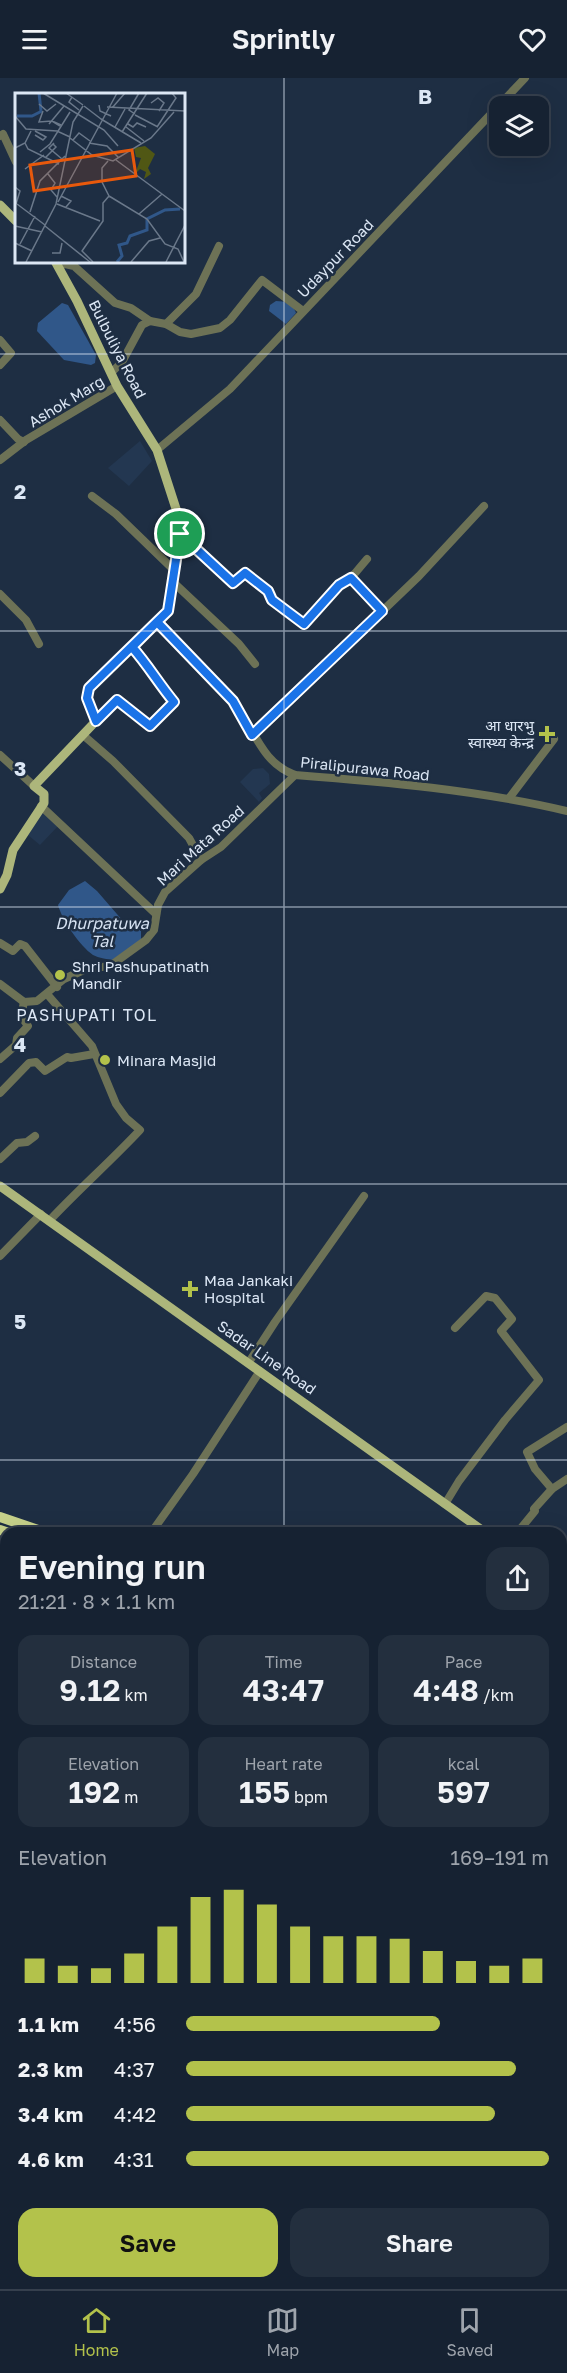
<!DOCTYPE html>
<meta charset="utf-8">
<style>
:root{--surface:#162232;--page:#232f3e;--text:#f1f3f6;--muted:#9ea4ac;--line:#353f4d;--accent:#b3c24b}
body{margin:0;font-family:"Golos Text","Noto Sans Devanagari",sans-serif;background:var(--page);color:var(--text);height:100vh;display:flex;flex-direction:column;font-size:22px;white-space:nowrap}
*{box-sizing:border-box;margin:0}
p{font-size:20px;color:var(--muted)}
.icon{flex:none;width:33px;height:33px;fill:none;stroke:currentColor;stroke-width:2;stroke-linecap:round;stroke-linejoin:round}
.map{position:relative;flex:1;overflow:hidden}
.side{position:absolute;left:0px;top:1449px;width:567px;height:762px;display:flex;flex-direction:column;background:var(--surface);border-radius:18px 18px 0 0;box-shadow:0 6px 24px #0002,0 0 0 2px var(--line)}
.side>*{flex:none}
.controls{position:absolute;left:489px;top:18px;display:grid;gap:12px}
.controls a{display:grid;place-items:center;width:60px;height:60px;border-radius:12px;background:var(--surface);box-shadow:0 6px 24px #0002,0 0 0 2px var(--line);font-size:30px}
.pin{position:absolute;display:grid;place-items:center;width:51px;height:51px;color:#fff;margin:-26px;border:3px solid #fff;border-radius:50%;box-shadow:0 2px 6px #0007}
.round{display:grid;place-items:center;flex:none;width:63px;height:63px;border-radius:18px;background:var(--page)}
.head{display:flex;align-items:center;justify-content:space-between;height:102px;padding:0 18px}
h1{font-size:33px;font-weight:600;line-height:45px}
.metrics{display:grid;grid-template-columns:repeat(3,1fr);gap:9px;height:102px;padding:6px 18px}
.metrics div{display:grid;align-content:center;border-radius:15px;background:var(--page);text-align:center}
.metrics b{font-size:30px;font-weight:600}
.metrics small{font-size:16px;font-weight:400}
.metrics p{font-size:16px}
.chart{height:168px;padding:12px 18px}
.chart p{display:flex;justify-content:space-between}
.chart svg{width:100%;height:108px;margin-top:6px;stroke:var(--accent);stroke-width:6}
.cta{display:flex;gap:12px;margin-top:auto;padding:12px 18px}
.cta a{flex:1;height:69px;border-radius:18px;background:var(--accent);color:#111;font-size:24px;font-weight:600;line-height:69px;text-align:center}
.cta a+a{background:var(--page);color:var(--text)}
ul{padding:0 18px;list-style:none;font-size:20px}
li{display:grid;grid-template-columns:96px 72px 1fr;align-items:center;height:45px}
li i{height:15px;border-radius:8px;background:var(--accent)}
header{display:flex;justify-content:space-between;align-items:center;height:78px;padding:0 18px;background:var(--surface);font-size:27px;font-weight:600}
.menu{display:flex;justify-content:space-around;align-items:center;height:84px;border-top:2px solid var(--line);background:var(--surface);font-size:16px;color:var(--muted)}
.menu a{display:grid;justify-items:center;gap:3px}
.menu .current{color:var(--accent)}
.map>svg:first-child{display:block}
.built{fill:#233751}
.water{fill:#305789}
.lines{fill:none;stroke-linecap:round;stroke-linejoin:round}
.minor{stroke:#6d7256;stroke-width:8}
.major{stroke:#adb67b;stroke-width:9}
.highway{stroke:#c6d18a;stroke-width:10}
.route-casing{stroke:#fff;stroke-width:12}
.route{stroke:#1a73e8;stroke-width:8}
.grid{fill:none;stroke:#dce7f5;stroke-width:1.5;stroke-opacity:0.55}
.poi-dot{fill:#b3c24b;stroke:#1e2e43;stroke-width:2}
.labels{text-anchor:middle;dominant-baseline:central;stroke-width:5;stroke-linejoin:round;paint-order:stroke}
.street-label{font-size:15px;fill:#dce7f5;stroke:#1e2e43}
.poi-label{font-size:15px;fill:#dce7f5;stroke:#1e2e43;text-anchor:start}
.water-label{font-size:16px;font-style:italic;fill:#d6e2f2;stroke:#1e2e43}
.neighbourhood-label{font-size:16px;letter-spacing:1.5px;fill:#dce7f5;stroke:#1e2e43}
.inset-river{fill:none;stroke:#305789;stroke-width:3}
.inset-road{fill:none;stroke:#6a788a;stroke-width:1.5}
.view{fill:#e8590c;fill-opacity:0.15;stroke:#e8590c;stroke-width:3}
.inset-edge{fill:none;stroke:#dce7f5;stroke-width:3}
.grid-label{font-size:20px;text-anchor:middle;font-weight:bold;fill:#dce7f5;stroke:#1e2e43;stroke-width:5;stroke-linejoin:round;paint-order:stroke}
</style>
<header><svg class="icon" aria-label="menu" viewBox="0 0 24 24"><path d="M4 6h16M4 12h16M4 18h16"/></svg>Sprintly<svg class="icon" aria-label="heart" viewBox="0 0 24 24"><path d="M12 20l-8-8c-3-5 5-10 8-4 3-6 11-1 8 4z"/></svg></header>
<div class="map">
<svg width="567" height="2211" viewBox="0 0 567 2211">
<rect width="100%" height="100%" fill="#1e2e43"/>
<!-- built -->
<g class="built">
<path d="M140,363L152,383L129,408L108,390Z"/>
<path d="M263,690L269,696L270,706L259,715L262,720L259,724L240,704L253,691Z"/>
<path d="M44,733L59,747L40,767L28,757Z"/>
</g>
<!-- water -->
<g class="water">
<path d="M276,223C285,223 293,226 296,235L286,246L269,233L270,227Z"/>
<path d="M62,225L68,227L96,277L95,285L91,287L64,282L37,253L38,245Z"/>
<path d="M85,803L97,813L123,843L132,845L141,853V862L112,882C106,881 99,880 93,877C80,868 62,842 58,827L69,812Z"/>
</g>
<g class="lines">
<!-- minor -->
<g class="minor">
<path d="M0,58L3,56L16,84"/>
<path d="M59,188L65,186L74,188L115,225L131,230L150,243"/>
<path d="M166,246L196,216L219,168"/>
<path d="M0,262L11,275L0,287"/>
<path d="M112,294L122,284L142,247L150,243L166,246L180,254L191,256L220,250L230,242L262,202L303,233"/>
<path d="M0,342L18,361L24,364"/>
<path d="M157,372L230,311L525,0"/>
<path d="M0,382L26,362L117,308"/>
<path d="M92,418L116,436L175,493"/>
<path d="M180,456L233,505L245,495L268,512L272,522L304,546L339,507L351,500L382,533"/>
<path d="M351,500L367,481"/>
<path d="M173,504L239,566L255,586"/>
<path d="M0,516L26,542L39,566"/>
<path d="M157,544C182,570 208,594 231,621C254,647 259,684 295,697C386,704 478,712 567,733"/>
<path d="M96,643L118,622L150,648L174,624C159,606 148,587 132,569"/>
<path d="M83,657L113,683L189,760L201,782"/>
<path d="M253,657L419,498L484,428"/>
<path d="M0,677L34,708"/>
<path d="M510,719L554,661"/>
<path d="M41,728L156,836"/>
<path d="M0,865L13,873L20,866L25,868L57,909"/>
<path d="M0,906L24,924L37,923L64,901L86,891L110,888L146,862L154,852L158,827L165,814L201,782L221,769L295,697"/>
<path d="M47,916L92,968L116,1026L126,1040L140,1052C111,1083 79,1111 50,1142"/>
<path d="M0,981L16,967L17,960L28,948L21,938L24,924"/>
<path d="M0,1015L29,985L36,984L45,993L67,979L71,980L94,976"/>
<path d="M0,1081L17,1065L27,1064L35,1058"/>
<path d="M0,1178L41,1136"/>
<path d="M249,1284L275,1244L364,1118"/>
<path d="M552,1411L535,1391L527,1374L567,1349"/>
<path d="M445,1426L459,1403L505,1342L539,1302L501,1253L512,1241L495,1220L486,1218L455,1250"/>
<path d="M151,1455L193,1396L260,1293"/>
<path d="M517,1455L535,1433L534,1431L552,1411L567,1401"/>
<path d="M0,1530L6,1535"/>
<path d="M0,1675L6,1676"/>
<path d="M0,1732L6,1720"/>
<path d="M561,1759L567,1764"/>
<path d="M561,1836L567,1830"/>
<path d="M561,2142L567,2143"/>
</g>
<!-- major -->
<g class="major">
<path d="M0,127L16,143"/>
<path d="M0,811L7,797L13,772L44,725V716L34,708L96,643L87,620L89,610L168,533L180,456L179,440L157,372L117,308L77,223L55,183"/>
<path d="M0,1108L486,1455"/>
<path d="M561,1509L567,1514"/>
</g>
<!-- highway -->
<g class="highway">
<path d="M0,1439L47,1455"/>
<path d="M0,1452L9,1455"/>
<path d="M561,1637L567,1639"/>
<path d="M561,1649L567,1651"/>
</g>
</g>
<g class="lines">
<defs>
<path id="route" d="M180,456L168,533L89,610L87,620L96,643L117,622L150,648L174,624C159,606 148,587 132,569L157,544L233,623L252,657L382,533L351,500L339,507L304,546L272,522L268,513L245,495L233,505L180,456"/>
</defs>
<!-- route casing -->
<use href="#route" class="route-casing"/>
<!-- route -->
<use href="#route" class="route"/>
</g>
<!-- grid -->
<path class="grid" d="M284,0V1455M0,276H567M0,553H567M0,829H567M0,1106H567M0,1382H567M0,1658H6M561,1658H567M0,1935H6M561,1935H567M284,2205V2211"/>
<!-- markers -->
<g class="poi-dot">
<path d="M544 647h6v6h6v6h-6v6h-6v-6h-6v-6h6z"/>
<circle cx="60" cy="897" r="6"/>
<circle cx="105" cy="982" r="6"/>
<path d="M187 1202h6v6h6v6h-6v6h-6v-6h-6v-6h6z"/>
</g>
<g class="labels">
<!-- street labels -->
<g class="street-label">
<text transform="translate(335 180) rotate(-46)">Udaypur Road</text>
<text transform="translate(118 271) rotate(63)">Bulbuliya Road</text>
<text transform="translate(66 323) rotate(-31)">Ashok Marg</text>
<text transform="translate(365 690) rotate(6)">Piralipurawa Road</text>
<text transform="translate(200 767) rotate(-42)">Mari Mata Road</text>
<text transform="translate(267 1279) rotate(35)">Sadar Line Road</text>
</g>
<!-- poi labels -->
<g class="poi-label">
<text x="534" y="647" text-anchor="end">आ धारभु<tspan x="534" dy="17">स्वास्थ्य केन्द्र</tspan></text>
<text x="72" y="888">Shri Pashupatinath<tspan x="72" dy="17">Mandir</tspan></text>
<text x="117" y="982">Minara Masjid</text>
<text x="204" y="1202">Maa Jankaki<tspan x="204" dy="17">Hospital</tspan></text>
</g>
<!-- water labels -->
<g class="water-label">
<text x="102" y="845">Dhurpatuwa<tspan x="102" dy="18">Tal</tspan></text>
</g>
<!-- neighbourhood labels -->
<g class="neighbourhood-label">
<text x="87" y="937">PASHUPATI TOL</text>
</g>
</g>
<!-- overview -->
<g transform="translate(15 15)">
<rect width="170" height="170" fill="#1e2e43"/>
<path d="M130,53L140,61L133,75L136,81L129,86L131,79L125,76L120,81L126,65L121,64L119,55Z" fill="#505714"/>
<path class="inset-river" d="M24,0L26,18M2,23H17L27,18M102,169L107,163L104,152L112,150L115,143L132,137V126L150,117L165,116"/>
<path class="inset-road" d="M28,0L89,37L103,53M51,0L68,12M57,4L54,9L64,17M136,10L143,5L149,10L144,18M24,11L32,18L41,11M84,12L85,18L96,23M69,13L86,26M92,14L170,18M97,15L110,0M28,18L24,29L37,28M120,21L114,17L124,0M120,22L143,34M0,23L11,36L42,38L55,44M86,26L126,50M34,31L49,13M113,31L118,34L122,30L131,34M45,33L37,28L46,32M100,34L110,16M111,34L129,48M142,34L161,5L157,0M20,38L31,44L28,47L20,42M107,39L132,0M55,45L77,62L98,68L136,45L159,19M58,47L64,40L75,48M10,50L13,56L44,71M39,50L34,55L47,66M74,50L92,53L104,65M0,55L10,50L16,38M25,59L35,51L55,19M31,64L41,54L38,51M101,67L170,118M93,68L87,75V89L94,103M10,76L29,62M33,81L40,90L36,97L42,104M0,94L5,98L1,111M46,103L56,108L51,114M94,103L132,126L150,151L163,156L169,169M43,109L102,0M2,111L30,132M42,111L85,128M15,119L25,88L50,63M124,121L147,101M0,133L27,139M30,133L75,169M0,150L17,158M5,151L20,123M37,160H45L47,150M11,169L41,111L58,29L68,13M78,169L67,158L88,128V110L94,103M116,169L134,148L145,145M151,169L170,132"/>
<path class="view" d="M117,57L121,83L19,98L15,72Z"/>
<rect width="170" height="170" class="inset-edge"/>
</g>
<g class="grid-label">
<text x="425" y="26">B</text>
<text x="20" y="421">2</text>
<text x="20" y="698">3</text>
<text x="20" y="974">4</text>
<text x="20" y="1251">5</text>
</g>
</svg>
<div class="controls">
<a><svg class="icon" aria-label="layers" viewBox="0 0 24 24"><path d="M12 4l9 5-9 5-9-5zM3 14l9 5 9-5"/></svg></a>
</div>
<div class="pin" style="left:180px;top:456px;background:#1e9e55"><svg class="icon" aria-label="arrive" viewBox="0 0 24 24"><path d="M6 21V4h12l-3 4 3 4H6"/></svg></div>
<section class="side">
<div class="head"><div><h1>Evening run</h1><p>21:21 · 8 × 1.1 km</p></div><a class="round"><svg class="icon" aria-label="share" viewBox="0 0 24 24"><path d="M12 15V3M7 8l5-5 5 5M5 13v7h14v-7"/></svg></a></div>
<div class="metrics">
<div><p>Distance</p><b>9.12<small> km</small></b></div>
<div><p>Time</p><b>43:47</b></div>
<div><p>Pace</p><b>4:48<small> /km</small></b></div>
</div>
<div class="metrics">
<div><p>Elevation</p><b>192<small> m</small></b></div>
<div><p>Heart rate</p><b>155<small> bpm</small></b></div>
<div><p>kcal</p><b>597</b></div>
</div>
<div class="chart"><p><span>Elevation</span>169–191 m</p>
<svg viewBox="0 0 160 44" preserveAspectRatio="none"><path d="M5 44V34M15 44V37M25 44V38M35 44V32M45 44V21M55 44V9M65 44V6M75 44V12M85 44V21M95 44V25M105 44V25M115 44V26M125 44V31M135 44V35M145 44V37M155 44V34"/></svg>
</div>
<ul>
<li><b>1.1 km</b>4:56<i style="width:70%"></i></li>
<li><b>2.3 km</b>4:37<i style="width:91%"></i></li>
<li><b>3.4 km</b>4:42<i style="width:85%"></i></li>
<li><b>4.6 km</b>4:31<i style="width:100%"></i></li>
</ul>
<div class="cta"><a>Save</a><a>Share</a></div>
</section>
</div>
<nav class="menu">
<a class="current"><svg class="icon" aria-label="home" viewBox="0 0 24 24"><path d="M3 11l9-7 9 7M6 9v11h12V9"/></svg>Home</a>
<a><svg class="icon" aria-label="map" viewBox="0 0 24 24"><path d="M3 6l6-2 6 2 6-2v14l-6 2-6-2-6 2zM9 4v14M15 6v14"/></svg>Map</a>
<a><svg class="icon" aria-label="saved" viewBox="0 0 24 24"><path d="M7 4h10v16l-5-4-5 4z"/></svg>Saved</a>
</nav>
